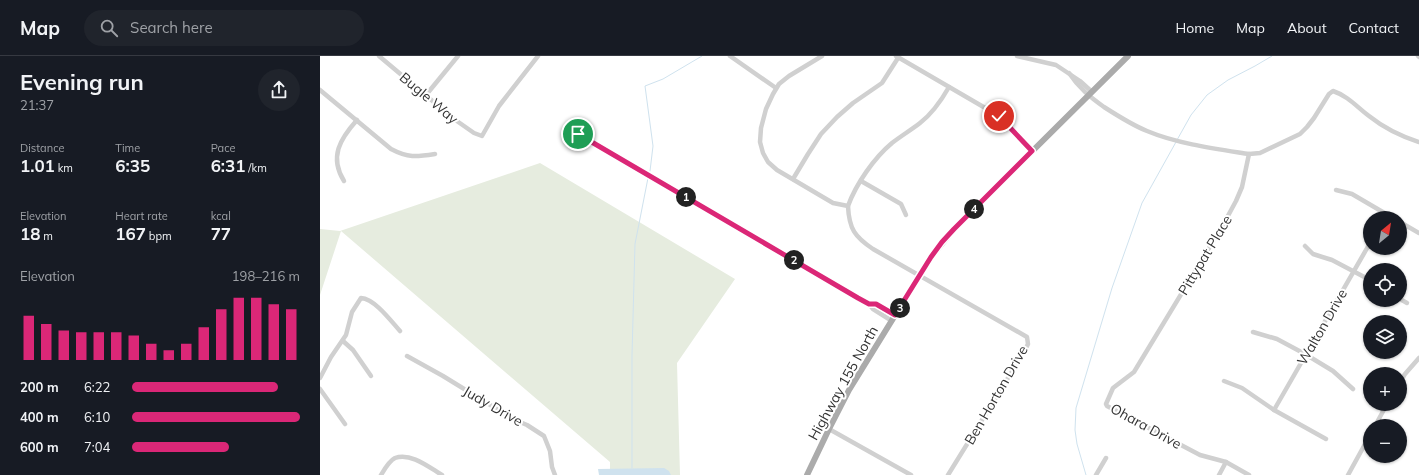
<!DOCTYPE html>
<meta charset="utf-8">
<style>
:root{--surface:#171b24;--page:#20242c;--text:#f1f3f6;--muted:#9ea1a6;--line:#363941;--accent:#db2777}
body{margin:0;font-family:Mulish,sans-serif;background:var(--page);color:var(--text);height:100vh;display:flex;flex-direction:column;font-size:15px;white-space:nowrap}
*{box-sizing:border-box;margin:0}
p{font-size:13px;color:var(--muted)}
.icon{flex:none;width:22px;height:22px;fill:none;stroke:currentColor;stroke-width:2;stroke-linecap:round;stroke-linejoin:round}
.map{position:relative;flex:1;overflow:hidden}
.sheet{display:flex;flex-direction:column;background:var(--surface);width:320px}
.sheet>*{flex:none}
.needle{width:26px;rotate:30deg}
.fabs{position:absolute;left:1043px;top:155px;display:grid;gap:8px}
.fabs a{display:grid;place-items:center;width:44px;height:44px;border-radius:50%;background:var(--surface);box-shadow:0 1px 3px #0004;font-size:20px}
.pin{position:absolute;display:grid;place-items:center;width:34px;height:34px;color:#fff;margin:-17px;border:2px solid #fff;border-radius:50%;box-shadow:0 1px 4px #0007}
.km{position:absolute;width:20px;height:20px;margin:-10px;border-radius:50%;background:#222;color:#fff;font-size:11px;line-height:20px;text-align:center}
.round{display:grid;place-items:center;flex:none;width:42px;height:42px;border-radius:21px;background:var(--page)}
.head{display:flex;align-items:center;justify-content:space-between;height:68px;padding:0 20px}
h1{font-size:22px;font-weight:700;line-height:30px}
.figures{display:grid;grid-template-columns:repeat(3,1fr);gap:6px;height:68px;padding:4px 20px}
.figures div{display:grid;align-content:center}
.figures b{font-size:17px;font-weight:700}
.figures small{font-size:11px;font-weight:400}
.figures p{font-size:11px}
.chart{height:112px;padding:8px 20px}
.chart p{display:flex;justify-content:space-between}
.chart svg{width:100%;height:72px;margin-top:4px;stroke:var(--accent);stroke-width:6}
ul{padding:0 20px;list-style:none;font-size:13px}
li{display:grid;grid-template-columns:64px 48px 1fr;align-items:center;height:30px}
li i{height:10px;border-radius:5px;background:var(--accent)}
header{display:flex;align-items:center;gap:24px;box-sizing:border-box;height:56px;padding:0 20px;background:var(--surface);border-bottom:1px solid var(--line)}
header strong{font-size:19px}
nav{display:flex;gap:22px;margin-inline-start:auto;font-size:14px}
.search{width:280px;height:36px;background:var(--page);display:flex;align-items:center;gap:10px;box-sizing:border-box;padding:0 14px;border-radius:22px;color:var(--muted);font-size:15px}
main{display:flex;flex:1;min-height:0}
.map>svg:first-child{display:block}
.green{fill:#e6ecdf}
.water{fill:#cfe2ee}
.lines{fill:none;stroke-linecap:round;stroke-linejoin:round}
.stream{stroke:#cfe2ee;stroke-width:1}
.minor{stroke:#d0d0d0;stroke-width:4.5}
.major{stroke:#ababab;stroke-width:6}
.route-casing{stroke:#fff;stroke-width:8}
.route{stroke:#db2777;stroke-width:5}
.labels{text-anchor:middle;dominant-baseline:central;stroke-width:4;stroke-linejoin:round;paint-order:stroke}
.street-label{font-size:14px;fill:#333;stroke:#fff}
</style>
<header>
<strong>Map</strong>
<div class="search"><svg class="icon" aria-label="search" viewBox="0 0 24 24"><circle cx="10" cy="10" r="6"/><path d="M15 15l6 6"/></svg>Search here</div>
<nav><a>Home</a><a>Map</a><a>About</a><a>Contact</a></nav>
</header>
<main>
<section class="sheet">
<div class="head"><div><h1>Evening run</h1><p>21:37</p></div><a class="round"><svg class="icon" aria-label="share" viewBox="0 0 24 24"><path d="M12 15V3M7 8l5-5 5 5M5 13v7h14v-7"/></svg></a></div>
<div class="figures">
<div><p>Distance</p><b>1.01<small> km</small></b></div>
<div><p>Time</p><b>6:35</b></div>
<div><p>Pace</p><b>6:31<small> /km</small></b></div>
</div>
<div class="figures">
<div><p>Elevation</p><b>18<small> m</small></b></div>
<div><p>Heart rate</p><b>167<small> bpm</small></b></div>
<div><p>kcal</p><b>77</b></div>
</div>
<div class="chart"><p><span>Elevation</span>198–216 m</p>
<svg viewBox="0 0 160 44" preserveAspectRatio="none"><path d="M5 44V17M15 44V22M25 44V26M35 44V27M45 44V27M55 44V27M65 44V29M75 44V34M85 44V38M95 44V34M105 44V24M115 44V13M125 44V6M135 44V6M145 44V10M155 44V13"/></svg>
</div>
<ul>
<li><b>200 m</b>6:22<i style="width:87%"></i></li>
<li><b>400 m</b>6:10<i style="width:100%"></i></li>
<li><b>600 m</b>7:04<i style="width:58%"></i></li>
</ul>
</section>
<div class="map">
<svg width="1099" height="419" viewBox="0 0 1099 419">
<rect width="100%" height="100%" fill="#fff"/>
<!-- green -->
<path class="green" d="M220,107L415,223L357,307L360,419H290V406L21,175L0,239V173L20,175Z"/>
<!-- water -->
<path class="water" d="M344,412L349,415L351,419H279L278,413Z"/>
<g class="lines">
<!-- stream -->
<g class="stream">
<path d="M857,84L871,59L887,39L908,24L935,10L952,0"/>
<path d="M330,115L333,90L325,30L343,23L382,0"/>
<path d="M312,412V299L315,188L328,122"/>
<path d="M766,419L757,388L755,374L756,352L792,232L822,147L856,86"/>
</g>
<!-- minor -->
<g class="minor">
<path d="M59,0L134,63L154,77L162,80L179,50L218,0"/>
<path d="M410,0L456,32"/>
<path d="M502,0L469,20L459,28L453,38L446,53L441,72L440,86L443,97L448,106L457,114L513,147L528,150C529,173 535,181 553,193L707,281L708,288L704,296L628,419"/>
<path d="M576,0L679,60L712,95"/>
<path d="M697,0L736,9L760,25L771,35"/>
<path d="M1098,0L1099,1"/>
<path d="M749,17C759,32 770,41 784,51C798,60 812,69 827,75C858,88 897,93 929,98L940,97L980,78L987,71L994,62L1009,38L1013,35C1028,40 1037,51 1049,60C1064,72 1080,80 1099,86"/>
<path d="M0,34L71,93C88,102 96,101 115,98"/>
<path d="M106,39L138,0"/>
<path d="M258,78L549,248L553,253L572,265"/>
<path d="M473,123L488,98L501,78L517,61L533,47L562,27L578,2"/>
<path d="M24,125C9,101 20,83 37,64"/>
<path d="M541,125L581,148L586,159"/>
<path d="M1016,134L1032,138L1073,162"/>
<path d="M528,150C536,128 554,102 572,87C581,80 591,74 600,67C613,57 621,45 629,31"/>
<path d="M1080,166L1099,177"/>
<path d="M985,190L993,198L1012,204L1050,224"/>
<path d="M1080,243L1087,247"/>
<path d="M549,248H556L575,259"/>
<path d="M933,276L957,283L985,298L1013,315L1033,333"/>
<path d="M23,285L33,294L51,320"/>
<path d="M87,300L123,320L193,363L207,369L224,380L230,395L232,411L235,419"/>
<path d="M0,322L11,301L26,279L32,256L41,242C55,243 71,265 80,275"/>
<path d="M904,325L922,332L954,354L1006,383"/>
<path d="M1080,326L1085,318L1099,302"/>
<path d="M0,333L25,368"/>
<path d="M954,354L1050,187"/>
<path d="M1055,370L1067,348"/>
<path d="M509,373L591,419"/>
<path d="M61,419C64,414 69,405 75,402C91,396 110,412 122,419"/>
<path d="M776,419L786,402"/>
<path d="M899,419L906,406"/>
<path d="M929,419L906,406L880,399L787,350L786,348L793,332L814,316L903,169L916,145L922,131L929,98"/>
<path d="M1028,419L1050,379"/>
</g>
<!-- major -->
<path class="major" d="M487,419L509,373L529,334L611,201L634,173L808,0"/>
</g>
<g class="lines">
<defs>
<path id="route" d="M258,78L538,242L549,248H556L575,259L611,201L622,186L634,173L712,95L679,60"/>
</defs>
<!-- route casing -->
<use href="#route" class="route-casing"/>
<!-- route -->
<use href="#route" class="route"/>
</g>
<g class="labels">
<!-- street labels -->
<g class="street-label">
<text transform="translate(109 42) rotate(40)">Bugle Way</text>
<text transform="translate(885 199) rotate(-59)">Pittypat Place</text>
<text transform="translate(1002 271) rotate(-60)">Walton Drive</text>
<text transform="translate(523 327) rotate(-61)">Highway 155 North</text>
<text transform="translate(676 339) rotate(-60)">Ben Horton Drive</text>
<text transform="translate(173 350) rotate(30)">Judy Drive</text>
<text transform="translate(826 370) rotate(29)">Ohara Drive</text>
</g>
</g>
</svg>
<div class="fabs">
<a><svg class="needle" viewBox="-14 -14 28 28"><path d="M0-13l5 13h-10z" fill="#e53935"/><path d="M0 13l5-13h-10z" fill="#9ea1a6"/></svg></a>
<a><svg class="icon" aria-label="locate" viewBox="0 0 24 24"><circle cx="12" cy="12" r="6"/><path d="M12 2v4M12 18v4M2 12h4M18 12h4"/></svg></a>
<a><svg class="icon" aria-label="layers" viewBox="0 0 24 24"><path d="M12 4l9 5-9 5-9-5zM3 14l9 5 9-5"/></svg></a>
<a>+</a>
<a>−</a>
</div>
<div class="pin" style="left:258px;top:78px;background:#1e9e55"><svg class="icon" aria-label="arrive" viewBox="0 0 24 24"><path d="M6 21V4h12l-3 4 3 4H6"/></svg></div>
<div class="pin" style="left:679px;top:60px;background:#d93025"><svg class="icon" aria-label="check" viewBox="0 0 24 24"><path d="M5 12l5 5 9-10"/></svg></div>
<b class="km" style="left:366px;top:141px">1</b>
<b class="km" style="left:474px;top:204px">2</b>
<b class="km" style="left:580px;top:252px">3</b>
<b class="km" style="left:654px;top:153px">4</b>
</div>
</main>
